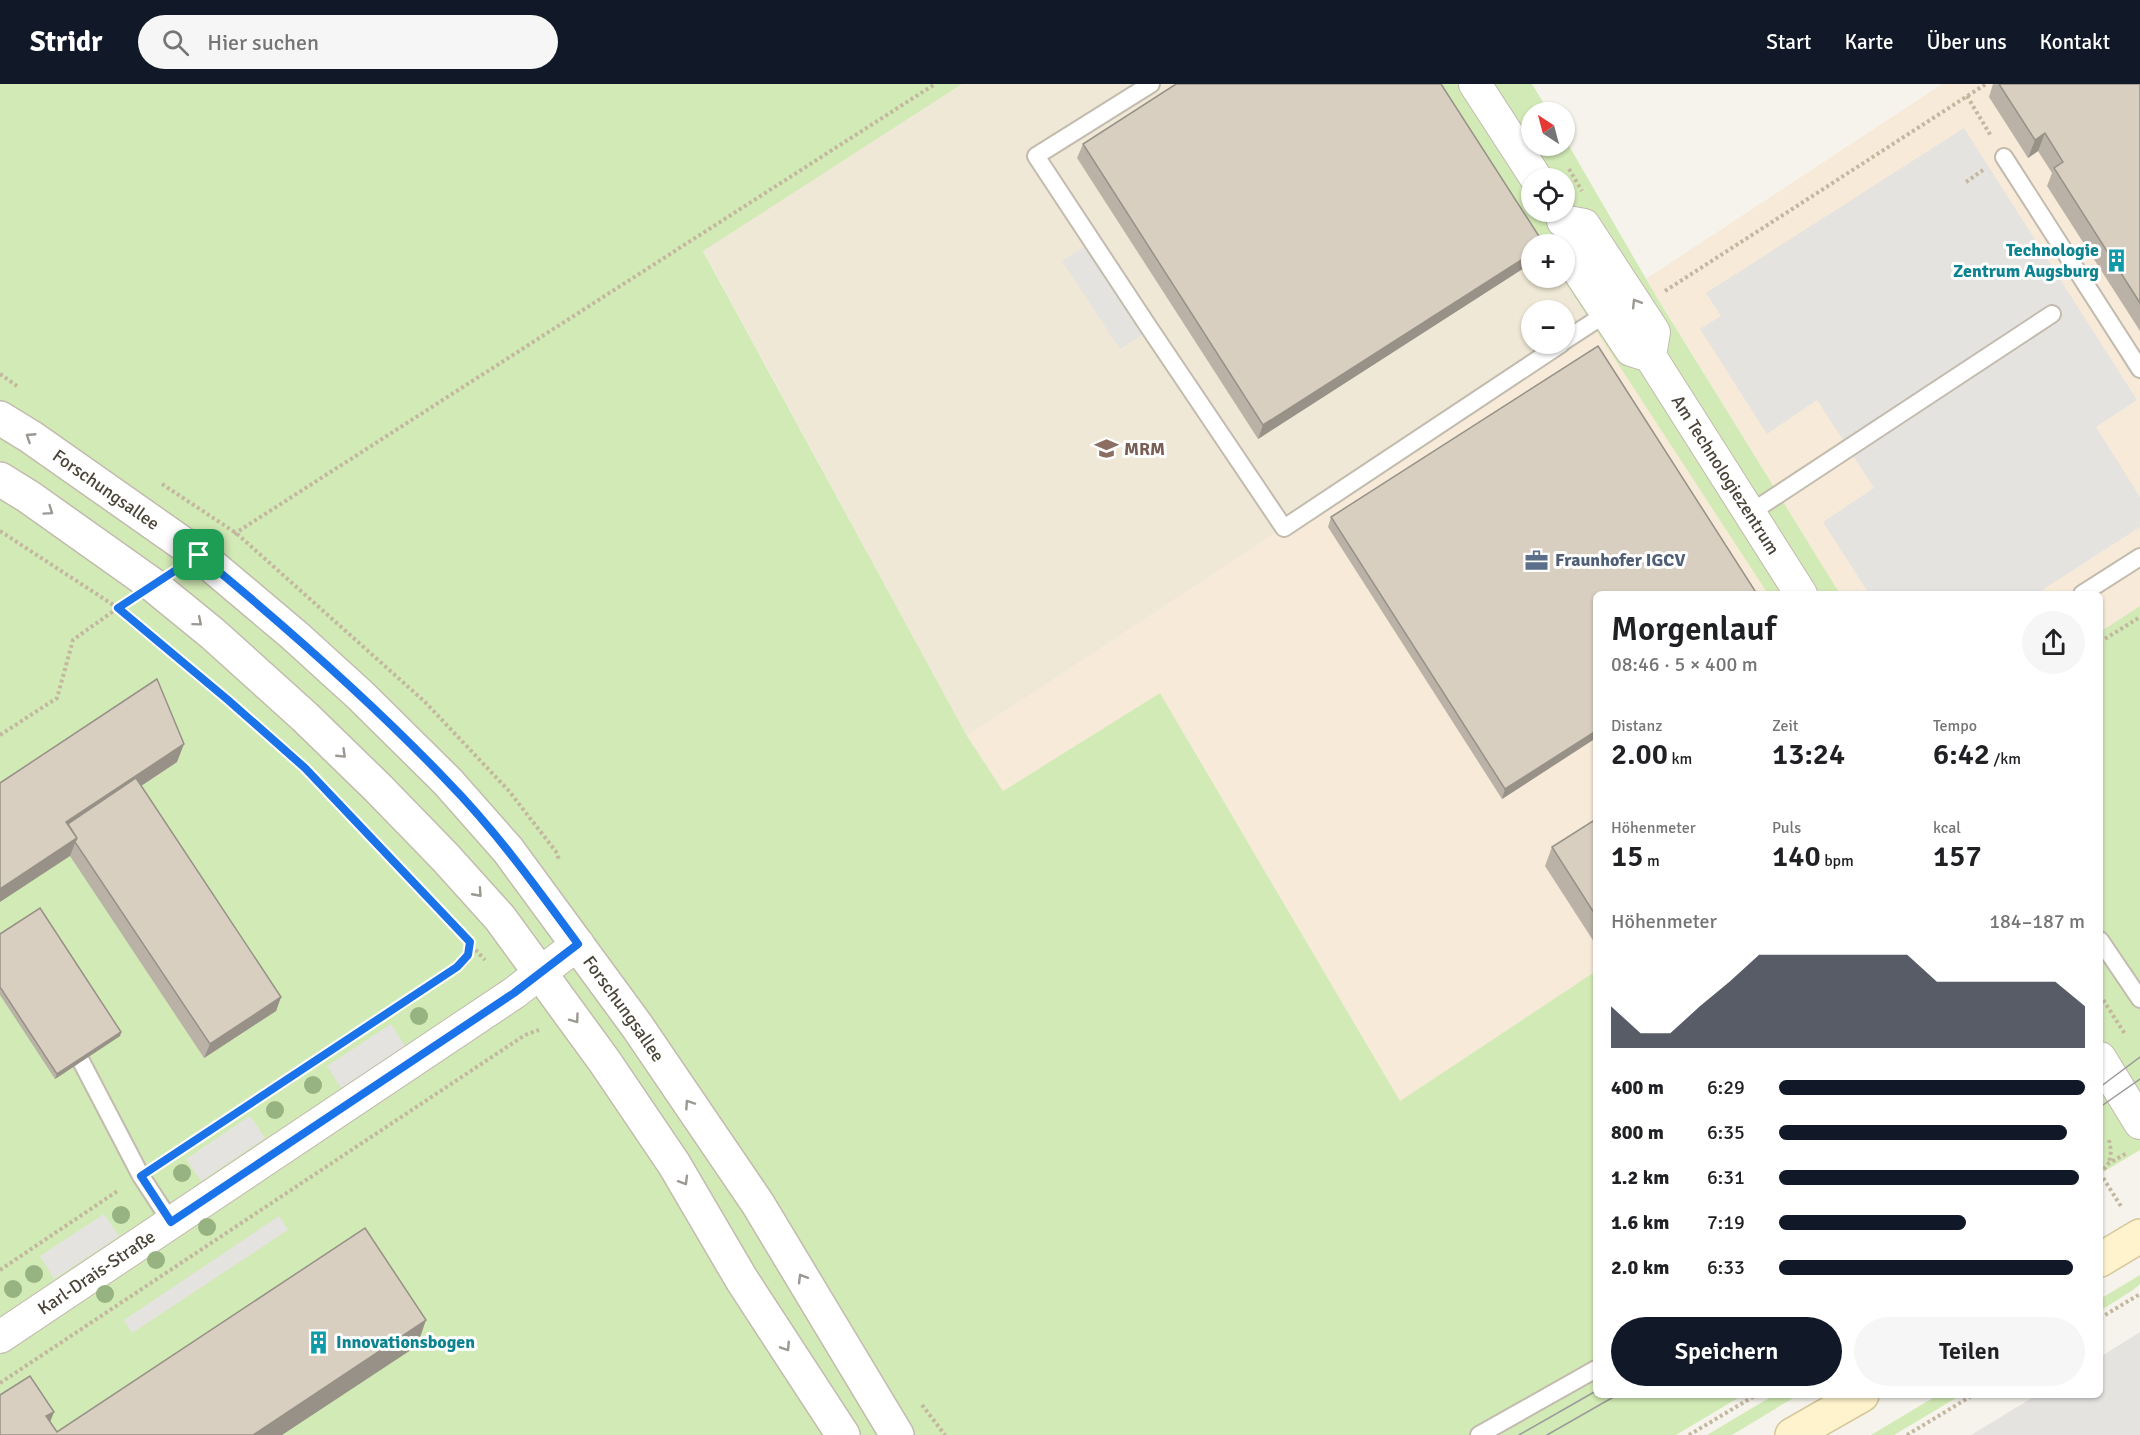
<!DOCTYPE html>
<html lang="de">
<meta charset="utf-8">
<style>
:root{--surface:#fff;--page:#f6f6f6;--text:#202124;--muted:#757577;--accent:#111827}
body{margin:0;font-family:Signika,sans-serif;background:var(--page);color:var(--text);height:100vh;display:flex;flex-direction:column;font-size:22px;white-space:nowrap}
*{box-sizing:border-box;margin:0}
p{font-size:20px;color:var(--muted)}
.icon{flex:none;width:33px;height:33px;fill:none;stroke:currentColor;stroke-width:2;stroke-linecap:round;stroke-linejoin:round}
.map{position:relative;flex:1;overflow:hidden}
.sheet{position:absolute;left:1593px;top:507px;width:510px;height:807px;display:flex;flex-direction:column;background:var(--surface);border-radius:9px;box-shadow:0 2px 4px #0004}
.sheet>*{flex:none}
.needle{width:39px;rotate:324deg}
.tools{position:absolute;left:1521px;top:18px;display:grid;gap:12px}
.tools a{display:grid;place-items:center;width:54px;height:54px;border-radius:50%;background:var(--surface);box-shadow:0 2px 4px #0004;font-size:30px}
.pin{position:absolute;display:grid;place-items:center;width:51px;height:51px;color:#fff;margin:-26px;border-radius:12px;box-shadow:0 3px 9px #0006}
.round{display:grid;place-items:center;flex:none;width:63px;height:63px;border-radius:32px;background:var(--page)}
.summary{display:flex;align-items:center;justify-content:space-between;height:102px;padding:0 18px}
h1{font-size:33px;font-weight:600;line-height:45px}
.figures{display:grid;grid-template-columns:repeat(3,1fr);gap:9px;height:102px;padding:6px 18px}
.figures div{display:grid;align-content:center}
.figures b{font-size:30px;font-weight:600}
.figures small{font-size:16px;font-weight:400}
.figures p{font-size:16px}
.chart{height:168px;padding:12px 18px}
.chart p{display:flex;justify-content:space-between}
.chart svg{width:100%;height:108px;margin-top:6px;fill:var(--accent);opacity:.7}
.primary-button{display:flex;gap:12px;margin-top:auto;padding:12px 18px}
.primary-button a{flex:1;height:69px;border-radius:36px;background:var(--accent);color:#fff;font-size:24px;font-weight:600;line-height:69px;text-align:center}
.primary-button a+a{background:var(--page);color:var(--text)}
ul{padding:0 18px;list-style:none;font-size:20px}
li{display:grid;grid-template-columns:96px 72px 1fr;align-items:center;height:45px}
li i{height:15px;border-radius:8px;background:var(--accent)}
header{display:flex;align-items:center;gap:36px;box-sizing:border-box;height:84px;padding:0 30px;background:var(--accent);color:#fff}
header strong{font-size:28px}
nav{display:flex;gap:33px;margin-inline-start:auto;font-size:21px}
.search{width:420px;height:54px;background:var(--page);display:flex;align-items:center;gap:15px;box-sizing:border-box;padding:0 21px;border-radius:33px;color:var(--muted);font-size:22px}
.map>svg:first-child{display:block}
.commercial{fill:#f7ead8}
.education{fill:#efe8d6}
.green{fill:#d2eab5;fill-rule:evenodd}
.parking{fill:#e5e3e0}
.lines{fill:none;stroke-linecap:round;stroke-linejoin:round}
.service-casing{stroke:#c2bbae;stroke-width:20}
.minor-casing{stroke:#c2bbae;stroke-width:34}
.tertiary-casing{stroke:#c2bbae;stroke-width:36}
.secondary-casing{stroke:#d6c79b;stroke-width:36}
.path{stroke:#c4b79f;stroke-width:4;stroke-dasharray:3 3;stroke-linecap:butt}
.service{stroke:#fff;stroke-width:16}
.minor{stroke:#fff;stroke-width:32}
.tertiary{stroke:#fff;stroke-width:33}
.secondary{stroke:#fff3cd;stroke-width:33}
.tram{stroke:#9a9a9a;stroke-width:1.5}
.tree{fill:#97b381}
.wall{fill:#bab2a6}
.shaded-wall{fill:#979187}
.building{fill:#d8cfc1;stroke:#979187;stroke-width:1.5}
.oneway{stroke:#9c9892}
.route-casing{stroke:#fff;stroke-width:12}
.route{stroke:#1a73e8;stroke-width:8}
.labels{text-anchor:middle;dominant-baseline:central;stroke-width:6;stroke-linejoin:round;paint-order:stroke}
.culture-label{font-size:18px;font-weight:bold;fill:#0d838f;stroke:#fff;text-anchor:end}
.education-label{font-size:18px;font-weight:bold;fill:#785e54;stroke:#fff;text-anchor:start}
.street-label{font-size:18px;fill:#4b4439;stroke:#fff}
.service-label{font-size:18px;font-weight:bold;fill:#4e5e75;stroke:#fff;text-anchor:start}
</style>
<header>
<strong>Stridr</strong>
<div class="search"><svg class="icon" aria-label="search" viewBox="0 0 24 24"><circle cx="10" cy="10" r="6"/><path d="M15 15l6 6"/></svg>Hier suchen</div>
<nav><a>Start</a><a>Karte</a><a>Über uns</a><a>Kontakt</a></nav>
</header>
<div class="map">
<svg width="2140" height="1351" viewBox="0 0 2140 1351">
<rect width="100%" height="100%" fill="#f6f3ec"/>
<!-- commercial -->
<g class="commercial">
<path d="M1942,0H2140V522L2100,548V510H1840L1646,195Z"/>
<path d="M1592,239L1768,510H1596V887L1400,1017L1160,609L1003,707L967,652Z"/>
</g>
<!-- education -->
<path class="education" d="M962,0H1434L1532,160V194H1562L1592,239L1565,257L1564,226H1532V260H1561L967,652L703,166Z"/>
<!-- green -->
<g class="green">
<path d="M0,0H962L703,167L967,652L1003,707L1160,609L1400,1017L1596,887V1311H1743L1676,1351H0Z"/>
<path d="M1434,0H1532L1549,28H1532V62H1564L1565,55L1656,212L1840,510H1768L1562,194H1564V160H1540ZM1532,94H1564V128H1532Z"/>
<path d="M2140,522V1066L2100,1090V548Z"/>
<path d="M2140,1191V1200L2133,1206L2100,1227V1215Z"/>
<path d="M1774,1311H1798L1732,1351H1707Z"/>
<path d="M1938,1311H1961L1894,1351H1871Z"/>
</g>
<!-- parking -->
<g class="parking">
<path d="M1964,44L2137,316L2096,343L2140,413V443L2036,510H1869L1823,438L1874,404L1817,316L1767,350L1700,245L1721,232L1706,209Z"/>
<path d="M1084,163L1142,251L1120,265L1062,177Z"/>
<path d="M391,940L405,962L341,1004L327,982Z"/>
<path d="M250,1032L265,1054L201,1097L186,1075Z"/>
<path d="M104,1130L119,1152L54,1195L40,1172Z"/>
<path d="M279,1132L288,1146L132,1249L124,1236Z"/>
<path d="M2140,1248V1351H1971L2037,1311H2100V1273Z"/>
</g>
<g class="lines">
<defs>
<g id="service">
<path d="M1151,0L1036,72L1148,242L1284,444L1561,260"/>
<path d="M2004,73L2140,285"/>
<path d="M1564,257L1607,229"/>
<path d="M1750,429L2052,230"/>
<path d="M2082,510L2140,473"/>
<path d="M2100,856L2140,915"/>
<path d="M81,977L141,1092L171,1138"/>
<path d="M1479,1351L1596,1285"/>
</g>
<g id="minor">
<path d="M1475,0L1536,94"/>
<path d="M1563,137L1584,141L1654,248L1650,272"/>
<path id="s1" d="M1564,165L1631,266L1650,272L1801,510"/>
<path d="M2100,974L2140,1039"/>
<path id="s2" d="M0,1253L514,909L578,860"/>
</g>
<g id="tertiary">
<path id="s3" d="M0,334L31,353L199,471L294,551L360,611L448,698L508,766L637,942L758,1120L897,1351"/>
<path d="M0,395L29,413L153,501L213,550L305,633L378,704L445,773L500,834L605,978L674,1080L742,1196L843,1351"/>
</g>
<g id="secondary">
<path d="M2100,1176L2140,1152"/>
<path d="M1792,1351L1862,1311"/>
</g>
</defs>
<!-- service casing -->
<use href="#service" class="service-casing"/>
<!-- minor casing -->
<use href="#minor" class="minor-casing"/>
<!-- tertiary casing -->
<use href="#tertiary" class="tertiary-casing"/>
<!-- secondary casing -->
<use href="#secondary" class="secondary-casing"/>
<!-- path -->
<g class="path">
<path d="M1967,12L1991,52"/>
<path d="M1569,85L1582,107"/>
<path d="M1966,98L1983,86"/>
<path d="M1665,207L1986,0"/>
<path d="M0,290L17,302"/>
<path d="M162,400L236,449L425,618L509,707L557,769L559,776"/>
<path d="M0,447L118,524L228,616L295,675"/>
<path d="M234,450L935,0"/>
<path d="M2100,558L2140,533"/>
<path d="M0,651L57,614L73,556L119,523"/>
<path d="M320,699L485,876"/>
<path d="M2100,911L2125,950"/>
<path d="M2109,1056L2111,1067L2109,1079"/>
<path d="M163,1077L457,883L468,871L470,858"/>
<path d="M2100,1089L2122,1124"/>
<path d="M2100,1090L2109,1079L2127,1069"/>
<path d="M0,1186L119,1106"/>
<path d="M2100,1234L2140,1210"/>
<path d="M0,1299L525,951L539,946"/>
<path d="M922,1321L945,1351"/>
<path d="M1689,1351L1756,1311"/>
<path d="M1907,1351L1973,1311"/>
</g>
<!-- service -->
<use href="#service" class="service"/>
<!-- minor -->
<use href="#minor" class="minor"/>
<!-- tertiary -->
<use href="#tertiary" class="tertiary"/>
<!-- secondary -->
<use href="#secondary" class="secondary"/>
<!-- tram -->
<g class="tram">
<path d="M2100,1003L2140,973"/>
<path d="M2100,1023L2140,995"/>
<path d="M1519,1351L1596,1307"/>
<path d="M1547,1351L1617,1311"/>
</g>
</g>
<!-- trees -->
<g class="tree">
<circle cx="419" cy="932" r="9"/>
<circle cx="313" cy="1001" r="9"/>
<circle cx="275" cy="1026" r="9"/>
<circle cx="182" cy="1089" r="9"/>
<circle cx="121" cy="1131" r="9"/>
<circle cx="207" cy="1143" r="9"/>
<circle cx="156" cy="1176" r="9"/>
<circle cx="34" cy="1190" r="9"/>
<circle cx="13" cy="1205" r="9"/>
<circle cx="105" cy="1210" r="9"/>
</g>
<!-- wall -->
<g class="wall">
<path d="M1993,0H2140V247L2047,102L2052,89L2038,67L2028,74L1989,13Z"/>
<path d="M1083,60L1532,160V179L1258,355L1077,74Z"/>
<path d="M1331,433L1596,510V654L1502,715L1328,443Z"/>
<path d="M177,678L141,702L281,913L276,927L204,974L70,772L0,699Z"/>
<path d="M1596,735V861L1545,782L1552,763Z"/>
<path d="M0,850L121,948L120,952L55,995L0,911Z"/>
</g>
<!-- shaded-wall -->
<g class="shaded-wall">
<path d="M2045,49L2038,67L2028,74L2035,56Z"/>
<path d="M1532,169V179L1258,355L1263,341Z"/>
<path d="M1596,647V654L1502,715L1505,705Z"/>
<path d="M184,660L177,678L70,749L66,738Z"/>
<path d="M77,754L70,772L0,818V805Z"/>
<path d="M281,913L276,927L204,974L210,960Z"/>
<path d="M121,948L120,952L55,995L57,990Z"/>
<path d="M426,1236L417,1262L282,1351H253Z"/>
<path d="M54,1328L45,1351L46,1332Z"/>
</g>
<!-- building -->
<g class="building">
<path d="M1176,0H1441L1544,160H1532V169L1263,341L1083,60Z"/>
<path d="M1999,0H2140V219L2054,84L2063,78L2045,49L2035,56Z"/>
<path d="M1598,262L1757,510H1596V647L1505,705L1331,433Z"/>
<path d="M157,595L184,660L66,738L77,754L0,805V699Z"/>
<path d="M136,694L281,913L210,960L75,758L77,754L68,740Z"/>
<path d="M1596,735V832L1552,763Z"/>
<path d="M40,824L121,948L57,990L0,903V850Z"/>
<path d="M365,1144L426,1236L253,1351H0V1311L30,1292L54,1328L46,1332L57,1348Z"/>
</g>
<!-- one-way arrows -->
<defs><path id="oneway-chevron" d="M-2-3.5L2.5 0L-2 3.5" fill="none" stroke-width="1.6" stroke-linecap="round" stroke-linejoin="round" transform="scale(1.5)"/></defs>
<g class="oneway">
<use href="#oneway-chevron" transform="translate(1636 219) rotate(-122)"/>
<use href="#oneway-chevron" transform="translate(30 353) rotate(-147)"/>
<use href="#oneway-chevron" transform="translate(49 427) rotate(35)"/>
<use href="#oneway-chevron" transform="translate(198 538) rotate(40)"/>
<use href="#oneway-chevron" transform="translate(342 670) rotate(44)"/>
<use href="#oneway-chevron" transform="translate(478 809) rotate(48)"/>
<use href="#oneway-chevron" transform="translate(575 935) rotate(54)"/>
<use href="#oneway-chevron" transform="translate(689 1020) rotate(-124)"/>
<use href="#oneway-chevron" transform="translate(684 1097) rotate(59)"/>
<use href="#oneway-chevron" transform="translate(802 1194) rotate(-121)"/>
<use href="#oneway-chevron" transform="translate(786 1263) rotate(57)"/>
</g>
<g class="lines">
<defs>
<path id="route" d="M199,471C285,542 370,616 447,697C496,747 537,804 578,860L514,909L171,1138L141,1092L457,883L468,871L470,858L305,684L228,616L118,524Z"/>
</defs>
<!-- route casing -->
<use href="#route" class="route-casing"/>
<!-- route -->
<use href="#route" class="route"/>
</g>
<!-- icons -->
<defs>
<symbol id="building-bare" viewBox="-9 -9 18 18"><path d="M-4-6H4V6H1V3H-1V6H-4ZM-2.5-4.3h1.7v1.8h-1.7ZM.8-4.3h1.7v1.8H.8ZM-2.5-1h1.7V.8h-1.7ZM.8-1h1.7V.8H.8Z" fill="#0f9aa8" stroke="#fff" stroke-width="2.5" paint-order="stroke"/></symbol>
<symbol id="university-bare" viewBox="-9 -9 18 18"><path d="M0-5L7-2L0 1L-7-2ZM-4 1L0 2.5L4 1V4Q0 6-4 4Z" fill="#8d6e63" stroke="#fff" stroke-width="2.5" paint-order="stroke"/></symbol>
<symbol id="office-bare" viewBox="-9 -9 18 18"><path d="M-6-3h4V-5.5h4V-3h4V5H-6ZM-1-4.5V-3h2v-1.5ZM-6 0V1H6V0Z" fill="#5c6f8a" stroke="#fff" stroke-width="2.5" paint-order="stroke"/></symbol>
</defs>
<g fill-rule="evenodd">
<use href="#building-bare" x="2100" y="160" width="33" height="33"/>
<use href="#university-bare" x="1090" y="348" width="33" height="33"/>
<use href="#office-bare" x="1520" y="460" width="33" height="33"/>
<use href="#building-bare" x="302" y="1242" width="33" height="33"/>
</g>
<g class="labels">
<!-- culture labels -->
<g class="culture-label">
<text x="2099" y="166">Technologie<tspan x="2099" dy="21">Zentrum Augsburg</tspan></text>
<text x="336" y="1258" text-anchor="start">Innovationsbogen</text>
</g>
<!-- education labels -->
<g class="education-label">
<text x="1124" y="365">MRM</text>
</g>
<!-- street labels -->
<g class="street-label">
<text stroke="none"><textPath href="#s1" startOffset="282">Am Technologiezentrum</textPath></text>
<text stroke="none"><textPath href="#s3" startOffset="128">Forschungsallee</textPath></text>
<text stroke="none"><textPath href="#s3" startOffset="866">Forschungsallee</textPath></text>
<text stroke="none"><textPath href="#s2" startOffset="116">Karl-Drais-Straße</textPath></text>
</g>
<!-- service labels -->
<g class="service-label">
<text x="1555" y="476">Fraunhofer IGCV</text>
</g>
</g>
</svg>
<div class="tools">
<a><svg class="needle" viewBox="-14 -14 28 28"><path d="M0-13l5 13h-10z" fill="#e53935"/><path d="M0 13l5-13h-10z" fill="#757577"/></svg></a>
<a><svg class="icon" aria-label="locate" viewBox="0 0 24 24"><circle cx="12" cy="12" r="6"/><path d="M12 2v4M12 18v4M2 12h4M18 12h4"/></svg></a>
<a>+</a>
<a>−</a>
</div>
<div class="pin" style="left:199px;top:471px;background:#1e9e55"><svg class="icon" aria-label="arrive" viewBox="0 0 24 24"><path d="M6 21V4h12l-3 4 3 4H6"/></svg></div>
<section class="sheet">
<div class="summary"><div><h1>Morgenlauf</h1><p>08:46 · 5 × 400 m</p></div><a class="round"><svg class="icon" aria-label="share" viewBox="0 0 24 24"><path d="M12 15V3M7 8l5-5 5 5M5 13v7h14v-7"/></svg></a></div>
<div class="figures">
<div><p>Distanz</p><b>2.00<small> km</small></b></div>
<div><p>Zeit</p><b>13:24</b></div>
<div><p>Tempo</p><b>6:42<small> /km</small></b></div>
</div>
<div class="figures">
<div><p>Höhenmeter</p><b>15<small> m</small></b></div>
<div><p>Puls</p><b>140<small> bpm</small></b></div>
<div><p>kcal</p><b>157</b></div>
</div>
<div class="chart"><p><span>Höhenmeter</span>184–187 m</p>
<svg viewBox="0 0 160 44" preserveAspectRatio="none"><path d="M0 44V27L10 38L20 38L30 27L40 17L50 6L60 6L70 6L80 6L90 6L100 6L110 17L120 17L130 17L140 17L150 17L160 27V44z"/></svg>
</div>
<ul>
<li><b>400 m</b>6:29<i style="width:100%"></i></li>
<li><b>800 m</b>6:35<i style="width:94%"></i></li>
<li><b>1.2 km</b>6:31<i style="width:98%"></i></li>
<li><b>1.6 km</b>7:19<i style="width:61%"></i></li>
<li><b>2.0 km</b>6:33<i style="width:96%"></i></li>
</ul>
<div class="primary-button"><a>Speichern</a><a>Teilen</a></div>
</section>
</div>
